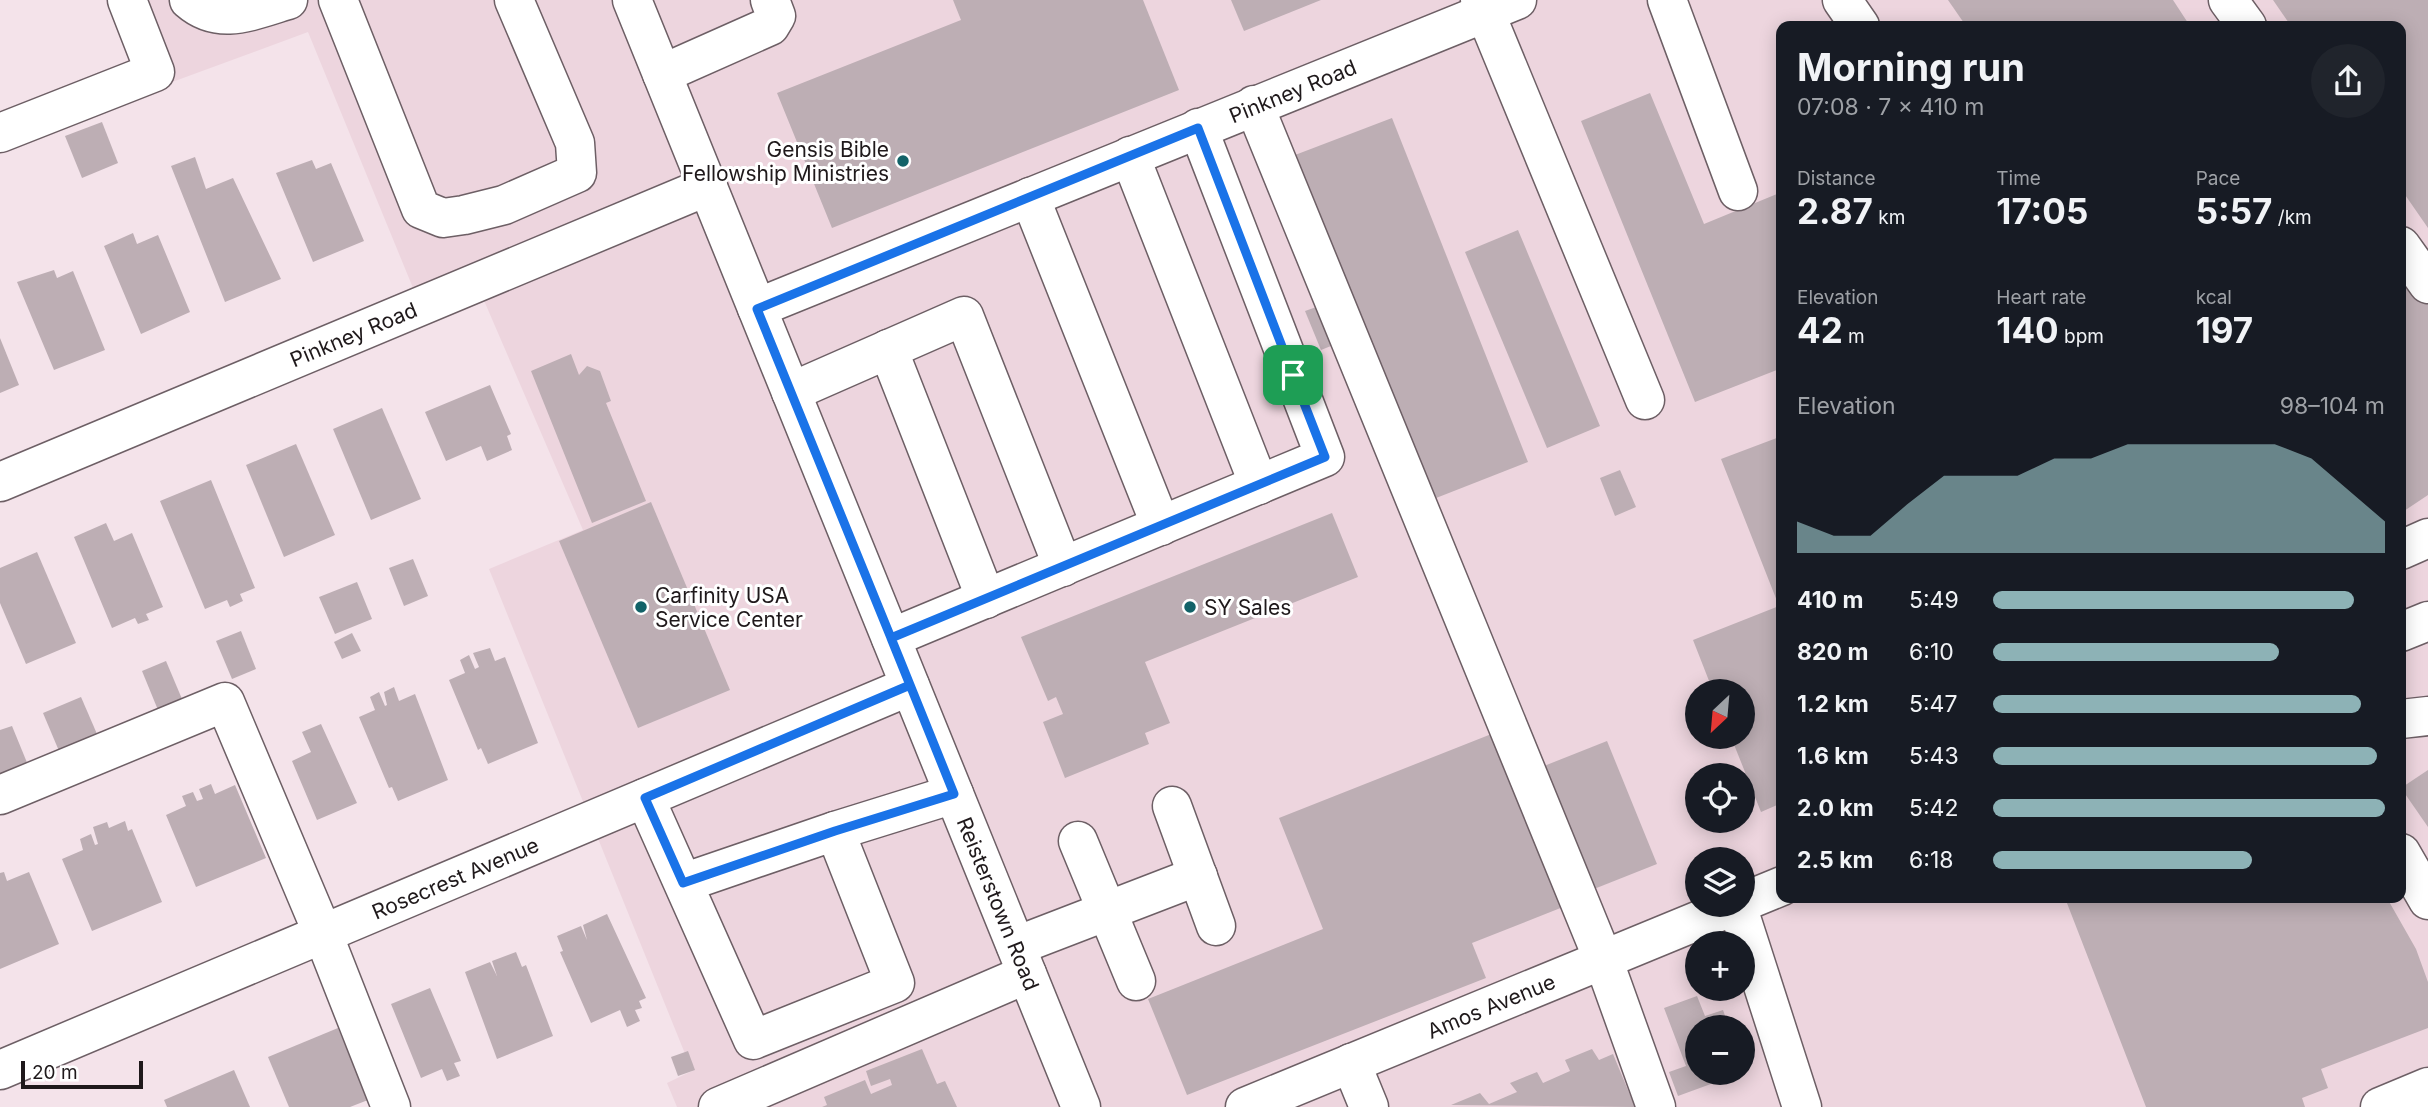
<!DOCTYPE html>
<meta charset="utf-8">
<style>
:root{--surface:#171b24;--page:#20242c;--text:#f1f3f6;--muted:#9ea1a6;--accent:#8db2b6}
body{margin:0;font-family:Inter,sans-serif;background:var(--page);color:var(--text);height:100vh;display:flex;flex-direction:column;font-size:26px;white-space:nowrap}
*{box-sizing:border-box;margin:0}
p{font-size:23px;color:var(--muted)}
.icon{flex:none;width:38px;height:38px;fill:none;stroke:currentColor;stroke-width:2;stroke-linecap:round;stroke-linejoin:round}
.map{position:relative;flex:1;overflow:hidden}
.sheet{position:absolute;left:1776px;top:21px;width:630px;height:882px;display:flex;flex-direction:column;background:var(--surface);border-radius:14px;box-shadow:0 4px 18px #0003}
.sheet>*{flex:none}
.needle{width:46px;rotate:206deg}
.tools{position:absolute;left:1685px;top:679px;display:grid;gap:14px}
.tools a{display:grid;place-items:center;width:70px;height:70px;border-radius:50%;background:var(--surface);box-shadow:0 4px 18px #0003;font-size:35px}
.scale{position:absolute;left:21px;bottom:18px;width:122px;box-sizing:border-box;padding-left:7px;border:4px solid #1f191b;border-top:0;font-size:19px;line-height:24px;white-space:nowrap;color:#1f191b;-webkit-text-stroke:5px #fff;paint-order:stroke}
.pin{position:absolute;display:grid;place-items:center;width:60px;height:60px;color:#fff;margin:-30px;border-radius:14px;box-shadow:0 4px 10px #0006}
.round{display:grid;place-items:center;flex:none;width:74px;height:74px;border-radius:37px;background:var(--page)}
.summary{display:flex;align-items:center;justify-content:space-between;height:119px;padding:0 21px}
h1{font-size:38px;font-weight:700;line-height:52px}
.figures{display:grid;grid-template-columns:repeat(3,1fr);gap:10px;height:119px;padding:7px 21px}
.figures div{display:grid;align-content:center}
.figures b{font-size:35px;font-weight:700}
.figures small{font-size:19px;font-weight:400}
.figures p{font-size:19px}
.chart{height:196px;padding:14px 21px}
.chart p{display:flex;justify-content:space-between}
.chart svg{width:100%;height:126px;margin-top:7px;fill:var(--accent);opacity:.7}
ul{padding:0 21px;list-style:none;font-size:23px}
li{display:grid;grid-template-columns:112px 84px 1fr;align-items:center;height:52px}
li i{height:18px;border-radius:9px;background:var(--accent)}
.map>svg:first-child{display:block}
.built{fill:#edd5de;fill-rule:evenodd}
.building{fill:#bdaeb4}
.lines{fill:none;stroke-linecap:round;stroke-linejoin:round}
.minor-casing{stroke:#6d5f65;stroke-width:41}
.major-casing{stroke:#6d5f65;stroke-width:41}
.minor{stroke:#fff;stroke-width:38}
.major{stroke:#fff;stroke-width:38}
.route-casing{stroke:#fff;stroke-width:14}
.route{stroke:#1a73e8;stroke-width:9}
.poi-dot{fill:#126268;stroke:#fff;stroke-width:2.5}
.labels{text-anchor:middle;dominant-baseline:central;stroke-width:6;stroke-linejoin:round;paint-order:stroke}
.street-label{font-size:21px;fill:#1f191b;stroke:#fff}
.poi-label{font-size:21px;fill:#1f191b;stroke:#fff;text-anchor:start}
</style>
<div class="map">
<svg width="2428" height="1107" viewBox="0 0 2428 1107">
<rect width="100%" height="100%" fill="#f4e3ea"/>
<!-- built -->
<path class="built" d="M130,0H2428V1088L2381,1107H677L667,1083L692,1071L489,569L583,530L476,282L420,305L308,32L164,85ZM1782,26H2401V898H1782ZM1698,691H1743V737H1698ZM1698,775H1743V821H1698ZM1698,859H1743V905H1698ZM1698,943H1743V989H1698ZM1698,1027H1743V1073H1698Z"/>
<!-- building -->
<g class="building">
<path d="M953,0H1143L1179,90L832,228L777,93L961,20Z"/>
<path d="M1231,0H1321L1244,31Z"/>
<path d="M1948,0H2173L2190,26H1966Z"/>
<path d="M2273,0H2428V228L2401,189V26H2291Z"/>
<path d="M1650,93L1704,224L1782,192V368L1695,402L1581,121Z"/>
<path d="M1392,118L1528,462L1431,500L1295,155Z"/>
<path d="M102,122L118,163L82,178L65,136Z"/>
<path d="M195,157L206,189L233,178L281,279L225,302L171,166Z"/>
<path d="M312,160L316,169L331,163L364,241L313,262L276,173Z"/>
<path d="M1518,230L1600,426L1547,448L1465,252Z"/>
<path d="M133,233L137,244L158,235L190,312L141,334L104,246Z"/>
<path d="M2401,264L2428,304V495L2401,513Z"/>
<path d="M54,270L57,278L73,271L105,350L54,370L17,282Z"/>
<path d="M1325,304L1341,342L1321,350L1305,311Z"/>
<path d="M0,338L19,385L0,393Z"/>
<path d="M571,354L579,375L587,366L600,371L611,401L606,403L646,501L592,523L531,371Z"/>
<path d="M490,385L511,434L507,436L512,450L487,461L481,446L446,461L425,412Z"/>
<path d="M382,408L421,499L371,520L333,429Z"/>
<path d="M1782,436V803L1761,812L1731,737H1743V691H1713L1693,640L1779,606L1721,459Z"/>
<path d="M296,444L335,535L284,557L246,465Z"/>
<path d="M1620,470L1636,507L1615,516L1600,478Z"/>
<path d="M211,480L255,588L240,594L243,601L230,607L227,600L205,609L160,501Z"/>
<path d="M651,502L730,690L638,728L559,541Z"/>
<path d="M1332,513L1358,577L1145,662L1170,723L1145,733L1149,744L1065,778L1043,722L1063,714L1056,697L1048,701L1021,637Z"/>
<path d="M106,523L114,541L132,533L163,607L146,614L149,620L138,624L135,618L112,628L74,537Z"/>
<path d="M37,552L76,643L26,664L0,603V568Z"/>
<path d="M413,559L428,596L404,606L389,568Z"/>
<path d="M357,582L372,619L335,634L319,597Z"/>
<path d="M241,631L256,669L232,679L216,641Z"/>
<path d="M352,633L361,651L342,659L334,642Z"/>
<path d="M490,648L495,661L505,657L538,743L488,764L481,748L478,750L449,680L465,673L460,660L469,655L475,669L479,667L473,653Z"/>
<path d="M166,661L182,699L158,710L142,671Z"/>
<path d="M394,687L399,701L415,694L448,780L398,801L392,787L389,788L359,717L375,710L370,697L379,692L385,706L387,705L384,692Z"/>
<path d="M81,697L97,734L59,751L43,713Z"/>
<path d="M321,724L357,803L317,820L292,761L311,752L302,732Z"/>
<path d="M12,726L28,765L0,776V730Z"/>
<path d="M1494,733L1563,907L1472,943L1486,978L1187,1095L1148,999L1323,929L1279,818Z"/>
<path d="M1607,741L1657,864L1594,889L1544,766Z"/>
<path d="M2428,770V827L2401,788Z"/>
<path d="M211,784L215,794L235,785L266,858L196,887L166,815L186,806L182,796L193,792L197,801L203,799L199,789Z"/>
<path d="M125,821L128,831L132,829L162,902L92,931L62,859L83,850L80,839L91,834L95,845L98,844L93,827L107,822L109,828Z"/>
<path d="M4,872L7,881L29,872L59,944L0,969V873Z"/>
<path d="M2065,898H2387L2416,949L2428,982V1028L2321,1069L2328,1088L2302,1098L2305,1107H2146Z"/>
<path d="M607,914L646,998L639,1001L642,1008L635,1010L640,1021L627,1027L620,1010L591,1023L560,952L563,951L557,936L581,926L587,940L583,925Z"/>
<path d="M516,952L522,967L526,965L553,1036L497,1059L465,972L490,962L497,976L492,961Z"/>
<path d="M430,988L461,1061L454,1063L460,1076L447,1081L442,1069L421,1078L391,1004Z"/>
<path d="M1697,996L1705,1016L1723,1010L1729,1027H1698V1073H1741L1678,1096L1669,1072L1686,1066L1664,1008Z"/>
<path d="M338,1028L368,1100L350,1107H289L268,1057Z"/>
<path d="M922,1049L937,1084L945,1081L957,1107H822L827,1105L824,1097L865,1080L871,1094L892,1085L890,1079L871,1086L866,1071Z"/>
<path d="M1592,1049L1599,1060L1613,1054L1635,1107L1451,1105L1480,1093L1489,1104L1517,1092L1510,1083L1537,1072L1543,1083L1570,1071L1565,1060Z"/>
<path d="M688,1051L695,1070L678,1076L671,1057Z"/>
<path d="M234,1070L250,1107H167L164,1100Z"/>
</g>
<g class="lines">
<defs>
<g id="minor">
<path d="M189,0C220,27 253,10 288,0"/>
<path d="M338,0L421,209L443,218L464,215L504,205L577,173L575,143L514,0"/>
<path d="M1480,0L1645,400"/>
<path d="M1667,0L1738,191"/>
<path d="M1842,0L1860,26"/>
<path d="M2228,0L2247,26"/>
<path d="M662,74L770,26L776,16L770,0"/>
<path d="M1254,105L1603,959L1656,1107"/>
<path d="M0,133L155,72L127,0"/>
<path d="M1130,156L1259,485"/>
<path d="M1030,197L1161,526"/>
<path d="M2401,246L2428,284"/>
<path id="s1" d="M757,308L1517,0"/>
<path d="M888,349L986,599"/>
<path d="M791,392L964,316L1063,567"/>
<path id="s2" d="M0,482L708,186"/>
<path d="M2401,550L2428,538"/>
<path d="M2401,632L2428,621"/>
<path d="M891,638L1325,457L1198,128"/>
<path d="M2401,719L2428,716"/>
<path d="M0,795L225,702L323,934L391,1107"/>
<path d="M645,798L753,1040L895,983L835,831L683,883"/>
<path d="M1172,806L1216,926"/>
<path d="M835,831L954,794"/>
<path d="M1078,841L1136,981"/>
<path d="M2401,853L2428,900"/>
<path d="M1743,902L1782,886"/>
<path d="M1737,905L1802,1107"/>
<path d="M1016,946L1198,876"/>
<path d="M1351,1063L1369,1107"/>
<path id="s3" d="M0,1070L910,686"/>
<path d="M718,1107L1027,974"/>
<path id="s4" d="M1245,1107L1736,905"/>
<path d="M2380,1107L2428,1087"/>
</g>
<g id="major">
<path id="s5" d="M632,0L1081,1107"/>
</g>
</defs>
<!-- minor casing -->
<use href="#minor" class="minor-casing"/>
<!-- major casing -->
<use href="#major" class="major-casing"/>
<!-- minor -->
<use href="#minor" class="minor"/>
<!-- major -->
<use href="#major" class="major"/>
</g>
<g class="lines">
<defs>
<path id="route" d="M1293,375L1325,457L891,638L910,685L645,798L683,883L835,831L954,794C889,632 823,470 757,309L1198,128L1293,375"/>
</defs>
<!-- route casing -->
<use href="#route" class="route-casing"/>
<!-- route -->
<use href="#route" class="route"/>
</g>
<!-- markers -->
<g class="poi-dot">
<circle cx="903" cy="161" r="7"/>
<circle cx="641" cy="607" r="7"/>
<circle cx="1190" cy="607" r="7"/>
</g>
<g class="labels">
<!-- street labels -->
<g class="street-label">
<text stroke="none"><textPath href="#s1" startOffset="578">Pinkney Road</textPath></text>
<text stroke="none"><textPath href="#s2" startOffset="383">Pinkney Road</textPath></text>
<text stroke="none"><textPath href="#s3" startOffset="494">Rosecrest Avenue</textPath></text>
<text stroke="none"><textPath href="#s5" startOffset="975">Reisterstown Road</textPath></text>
<text stroke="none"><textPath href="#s4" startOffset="266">Amos Avenue</textPath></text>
</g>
<!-- poi labels -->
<g class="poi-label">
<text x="889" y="149" text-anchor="end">Gensis Bible<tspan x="889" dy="24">Fellowship Ministries</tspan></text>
<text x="655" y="595">Carfinity USA<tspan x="655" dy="24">Service Center</tspan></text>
<text x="1204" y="607">SY Sales</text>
</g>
</g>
</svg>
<div class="tools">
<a><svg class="needle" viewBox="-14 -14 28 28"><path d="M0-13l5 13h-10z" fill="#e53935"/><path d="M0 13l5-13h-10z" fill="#9ea1a6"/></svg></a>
<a><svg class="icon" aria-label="locate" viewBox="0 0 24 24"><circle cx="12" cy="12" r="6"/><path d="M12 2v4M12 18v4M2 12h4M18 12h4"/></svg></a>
<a><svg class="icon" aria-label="layers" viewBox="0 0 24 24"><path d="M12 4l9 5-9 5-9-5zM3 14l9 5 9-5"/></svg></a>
<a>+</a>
<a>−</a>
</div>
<div class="scale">20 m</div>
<div class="pin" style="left:1293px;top:375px;background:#1e9e55"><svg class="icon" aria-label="arrive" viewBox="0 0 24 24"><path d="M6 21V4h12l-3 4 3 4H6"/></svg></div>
<section class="sheet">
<div class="summary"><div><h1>Morning run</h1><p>07:08 · 7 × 410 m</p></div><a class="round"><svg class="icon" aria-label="share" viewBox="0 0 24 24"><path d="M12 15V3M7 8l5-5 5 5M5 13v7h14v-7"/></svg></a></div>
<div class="figures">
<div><p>Distance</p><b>2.87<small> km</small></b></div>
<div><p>Time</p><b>17:05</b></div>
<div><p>Pace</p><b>5:57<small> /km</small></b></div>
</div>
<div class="figures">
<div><p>Elevation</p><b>42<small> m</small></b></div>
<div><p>Heart rate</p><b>140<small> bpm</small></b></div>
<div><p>kcal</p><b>197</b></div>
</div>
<div class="chart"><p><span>Elevation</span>98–104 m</p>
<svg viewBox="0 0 160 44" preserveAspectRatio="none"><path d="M0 44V33L10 38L20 38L30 27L40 17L50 17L60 17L70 11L80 11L90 6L100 6L110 6L120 6L130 6L140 11L150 22L160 33V44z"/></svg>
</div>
<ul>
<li><b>410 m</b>5:49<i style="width:92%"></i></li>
<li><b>820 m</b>6:10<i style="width:73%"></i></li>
<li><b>1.2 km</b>5:47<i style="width:94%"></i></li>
<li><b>1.6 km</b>5:43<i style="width:98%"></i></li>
<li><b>2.0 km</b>5:42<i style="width:100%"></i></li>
<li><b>2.5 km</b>6:18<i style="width:66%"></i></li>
</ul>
</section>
</div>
